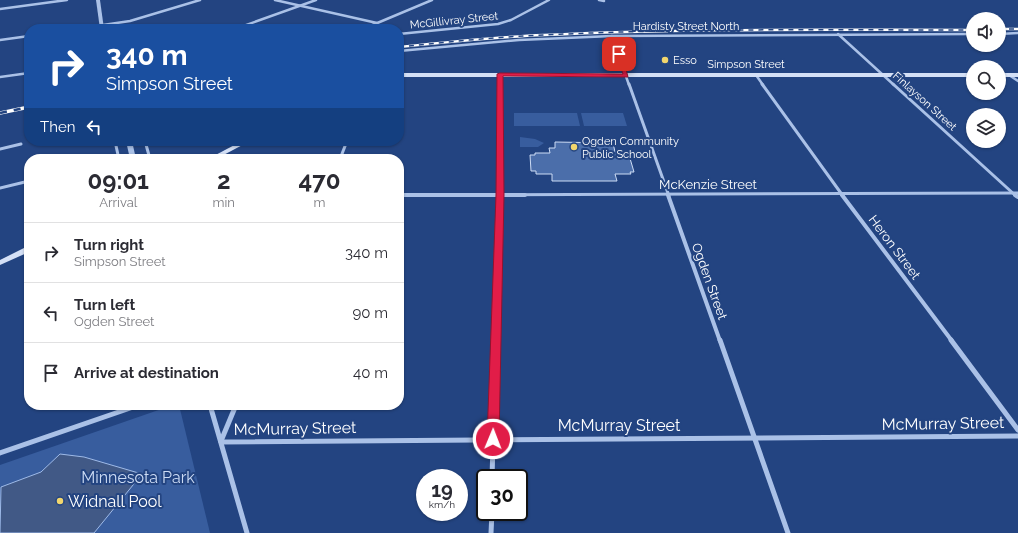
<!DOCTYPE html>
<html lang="en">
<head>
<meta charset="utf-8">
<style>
	body { margin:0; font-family:Raleway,sans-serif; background:#f2f2f3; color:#2b2b33; height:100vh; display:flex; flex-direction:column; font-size:15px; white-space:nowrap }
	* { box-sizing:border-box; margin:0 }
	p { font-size:13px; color:#7c7c81 }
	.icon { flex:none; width:22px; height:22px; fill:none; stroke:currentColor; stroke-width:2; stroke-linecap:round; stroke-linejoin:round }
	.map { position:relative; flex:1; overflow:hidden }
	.sheet { position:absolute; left:24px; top:154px; width:380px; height:256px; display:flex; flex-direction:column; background:#fff; border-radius:16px; box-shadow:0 1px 3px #0004 }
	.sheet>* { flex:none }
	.banner { position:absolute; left:24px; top:24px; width:380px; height:122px; border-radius:16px; box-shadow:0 1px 3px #0004; background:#1a4fa0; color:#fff; overflow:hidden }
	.buttons { position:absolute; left:966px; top:12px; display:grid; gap:8px }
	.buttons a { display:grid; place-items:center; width:40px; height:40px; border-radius:50%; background:#fff; box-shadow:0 1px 3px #0004; font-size:20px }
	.speed { position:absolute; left:416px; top:469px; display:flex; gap:8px; font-size:20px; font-weight:700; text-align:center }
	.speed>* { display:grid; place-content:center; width:52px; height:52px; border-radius:50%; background:#fff; box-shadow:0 1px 3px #0004; line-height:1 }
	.speed small { font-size:10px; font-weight:400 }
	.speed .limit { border:2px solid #111; border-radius:6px; background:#fff; color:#111 }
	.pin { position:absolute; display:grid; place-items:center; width:34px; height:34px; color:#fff; margin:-17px; border-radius:8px; box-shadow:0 2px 6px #0006 }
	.me { position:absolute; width:44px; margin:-22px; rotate:1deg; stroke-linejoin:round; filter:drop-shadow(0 0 3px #0008) }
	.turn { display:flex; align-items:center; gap:14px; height:84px; padding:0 16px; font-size:18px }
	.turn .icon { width:52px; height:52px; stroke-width:2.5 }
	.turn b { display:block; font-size:28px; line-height:34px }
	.then { display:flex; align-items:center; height:38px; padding:0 16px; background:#0003; gap:8px; font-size:15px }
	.eta { display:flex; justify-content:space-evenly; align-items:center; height:68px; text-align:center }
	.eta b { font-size:24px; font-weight:700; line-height:28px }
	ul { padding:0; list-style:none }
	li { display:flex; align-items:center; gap:12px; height:60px; padding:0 16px; border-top:1px solid #e1e1e2 }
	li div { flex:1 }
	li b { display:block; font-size:15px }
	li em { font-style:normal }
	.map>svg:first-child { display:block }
	.green { fill:#385d9e }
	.water { fill:#415986; stroke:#9ebae8 }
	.building { fill:#4b6eaa; stroke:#cddcf5 }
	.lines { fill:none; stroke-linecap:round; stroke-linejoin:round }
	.minor-far3 { stroke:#aac1e7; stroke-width:2.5 }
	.minor-far2 { stroke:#aac1e7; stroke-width:3 }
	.minor-far1 { stroke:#aac1e7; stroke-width:4 }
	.minor { stroke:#aac1e7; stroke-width:5 }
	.tertiary { fill:#aac1e7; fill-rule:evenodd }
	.secondary { fill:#d4e0f6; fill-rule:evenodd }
	.rail-far1-casing { stroke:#fff; stroke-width:2.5 }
	.rail-casing { stroke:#fff; stroke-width:3.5 }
	.rail-far1 { stroke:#234481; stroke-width:1.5; stroke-dasharray:5; stroke-linecap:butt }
	.rail { stroke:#234481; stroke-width:2.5; stroke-dasharray:7; stroke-linecap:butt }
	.route { fill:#e11d48; stroke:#92132f }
	.poi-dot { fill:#f2d66d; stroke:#234481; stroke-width:1.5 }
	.labels { text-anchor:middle; stroke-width:4; stroke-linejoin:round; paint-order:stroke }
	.far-street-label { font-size:11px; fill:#fff; stroke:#234481 }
	.far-poi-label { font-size:11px; fill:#fff; stroke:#234481; text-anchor:start }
	.street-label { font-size:13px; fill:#fff; stroke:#234481 }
	.near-street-label { font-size:16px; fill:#fff; stroke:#234481 }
	.near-park-label { font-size:16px; fill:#cddcf5; stroke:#234481 }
	.near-poi-label { font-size:16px; fill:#fff; stroke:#234481; text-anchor:start }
</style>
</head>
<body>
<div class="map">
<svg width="1018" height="533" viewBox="0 0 1018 533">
	<rect width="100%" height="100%" fill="#234481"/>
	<g class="green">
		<polygon points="514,113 577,113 580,126 514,126"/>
		<polygon points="581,113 623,113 627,126 584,126"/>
		<polygon points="520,137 535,139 544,143 538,147 520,147"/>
		<polygon points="173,405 179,405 210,533 0,533 0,465"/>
	</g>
	<polygon class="water" points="60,454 84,457 142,474 94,533 0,533 1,487 41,472"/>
	<polygon class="building" points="555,142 613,143 615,152 623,152 624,155 629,155 634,172 630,172 631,174 615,174 617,181 552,181 552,174 536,174 536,171 531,171 530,155 535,155 535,153 550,153 549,148 555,148"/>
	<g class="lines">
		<g class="minor-far3">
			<polyline points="275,0 377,23"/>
			<polyline points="599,0 604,1"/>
			<polyline points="0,9 67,0"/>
			<polyline points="76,29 130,21 200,0"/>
			<polyline points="235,29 316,0"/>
			<polyline points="363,29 432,0"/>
			<polyline points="399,34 498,24 511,20 549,0"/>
			<polyline points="838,34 894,85"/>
			<polyline points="999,34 1018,33"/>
			<polyline points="612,36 629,85"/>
			<polyline points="0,40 29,36"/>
			<polyline points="399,51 519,40 612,36 973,34"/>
			<polyline points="500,75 500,85"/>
			<polyline points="756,75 763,85"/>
			<polyline points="1009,75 1018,81"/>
			<polyline points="0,77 29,73"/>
		</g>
		<g class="minor-far2">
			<polyline points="629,84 669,196"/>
			<polyline points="762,84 843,196"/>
			<polyline points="893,84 1016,196"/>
			<polyline points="145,141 150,159"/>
			<polyline points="0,149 21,144"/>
			<polyline points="114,159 118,155 115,141"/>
			<polyline points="340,159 347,141"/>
			<polyline points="0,188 29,181"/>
			<polyline points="399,195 1018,193"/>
			<polyline points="500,196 500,84"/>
		</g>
		<g class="minor-far1">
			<polyline points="399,195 525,195"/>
			<polyline points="668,195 720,341"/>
			<polyline points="842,195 952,341"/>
			<polyline points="1015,195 1018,197"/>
			<polyline points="496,341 500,195"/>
		</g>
		<g class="minor">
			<polyline points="720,340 788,533"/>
			<polyline points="951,340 1018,430"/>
			<polyline points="210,405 247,533"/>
			<polyline points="221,441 236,405"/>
			<polyline points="221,442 1018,436"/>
			<polyline points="0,453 139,405"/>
			<polyline points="492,478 496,340"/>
			<polyline points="491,533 492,512"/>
		</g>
		<g class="tertiary">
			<polygon points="96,0 100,0 104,29 100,29"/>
			<polygon points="126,141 132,141 136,159 130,159"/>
		</g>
		<g class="secondary">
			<rect x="399" y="73" width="574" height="4"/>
			<rect x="999" y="73" width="19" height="4"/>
			<polygon points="242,141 250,141 216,159 208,159"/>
			<polygon points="26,247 29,247 29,252 0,265 0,260"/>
		</g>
		<g class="rail-far1-casing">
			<g id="rail-far1">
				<polyline points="999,29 1018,29"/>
				<path d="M399,47C447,42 495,37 544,35C687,28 830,30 973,30"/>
			</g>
		</g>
		<g class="rail-casing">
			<polyline id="rail" points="0,113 29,107"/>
		</g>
		<use href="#rail-far1" class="rail-far1"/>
		<use href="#rail" class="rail"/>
	</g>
	<polygon class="route" points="619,53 622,54 628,77 503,76 504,195 499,439 497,442 493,444 489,442 487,439 496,195 497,74 500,73 623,74 616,54"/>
	<g class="poi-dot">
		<circle cx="665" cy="60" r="4"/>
		<circle cx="574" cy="147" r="4"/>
		<circle cx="60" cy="501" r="4"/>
	</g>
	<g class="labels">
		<g class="far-street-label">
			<text transform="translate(454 20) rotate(-6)" y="4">McGillivray Street</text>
			<text x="686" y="30">Hardisty Street North</text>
			<text x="746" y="68">Simpson Street</text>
			<text transform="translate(925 101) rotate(42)" y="4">Finlayson Street</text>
		</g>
		<g class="far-poi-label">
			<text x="673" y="64">Esso</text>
			<text x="582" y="145">Ogden Community<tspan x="582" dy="13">Public School</tspan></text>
		</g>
		<g class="street-label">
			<text x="708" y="189">McKenzie Street</text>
			<text transform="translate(895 247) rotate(53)" y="5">Heron Street</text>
			<text transform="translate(710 281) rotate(70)" y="5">Ogden Street</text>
		</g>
		<g class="near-street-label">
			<text transform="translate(943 423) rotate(-1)" y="6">McMurray Street</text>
			<text x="619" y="431">McMurray Street</text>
			<text transform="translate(295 428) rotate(-1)" y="6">McMurray Street</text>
		</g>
		<g class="near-park-label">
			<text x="138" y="483">Minnesota Park</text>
		</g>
		<g class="near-poi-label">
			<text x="68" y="507">Widnall Pool</text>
		</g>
	</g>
</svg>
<div class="buttons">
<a><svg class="icon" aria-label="sound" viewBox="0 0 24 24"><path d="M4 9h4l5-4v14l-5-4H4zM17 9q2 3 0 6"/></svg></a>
<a><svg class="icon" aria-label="search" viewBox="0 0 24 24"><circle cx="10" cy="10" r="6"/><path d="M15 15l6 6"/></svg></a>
<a><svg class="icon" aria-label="layers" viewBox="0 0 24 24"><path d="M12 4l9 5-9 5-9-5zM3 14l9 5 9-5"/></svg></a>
</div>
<div class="speed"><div>19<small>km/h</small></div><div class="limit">30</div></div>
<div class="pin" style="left:619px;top:54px;background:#d93025"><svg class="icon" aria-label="arrive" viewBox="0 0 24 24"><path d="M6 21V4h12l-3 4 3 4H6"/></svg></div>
<svg class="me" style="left:493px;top:439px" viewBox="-20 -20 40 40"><circle r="17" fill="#e11d48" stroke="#fff" stroke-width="3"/><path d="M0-11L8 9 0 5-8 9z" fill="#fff"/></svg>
<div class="banner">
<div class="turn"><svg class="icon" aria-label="right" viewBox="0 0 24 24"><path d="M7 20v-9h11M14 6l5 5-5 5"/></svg><div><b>340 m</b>Simpson Street</div></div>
<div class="then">Then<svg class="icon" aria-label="left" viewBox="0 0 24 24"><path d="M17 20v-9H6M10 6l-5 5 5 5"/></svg></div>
</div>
<section class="sheet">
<div class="eta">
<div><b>09:01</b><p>Arrival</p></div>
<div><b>2</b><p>min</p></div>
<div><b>470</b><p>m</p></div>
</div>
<ul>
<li><svg class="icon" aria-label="right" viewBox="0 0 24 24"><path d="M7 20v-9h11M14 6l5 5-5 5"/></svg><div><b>Turn right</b><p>Simpson Street</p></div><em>340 m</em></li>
<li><svg class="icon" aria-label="left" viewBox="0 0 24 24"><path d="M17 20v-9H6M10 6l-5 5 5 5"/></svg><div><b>Turn left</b><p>Ogden Street</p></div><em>90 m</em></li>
<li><svg class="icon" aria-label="arrive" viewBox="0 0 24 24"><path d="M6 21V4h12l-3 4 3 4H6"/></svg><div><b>Arrive at destination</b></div><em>40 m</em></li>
</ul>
</section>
</div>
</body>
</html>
